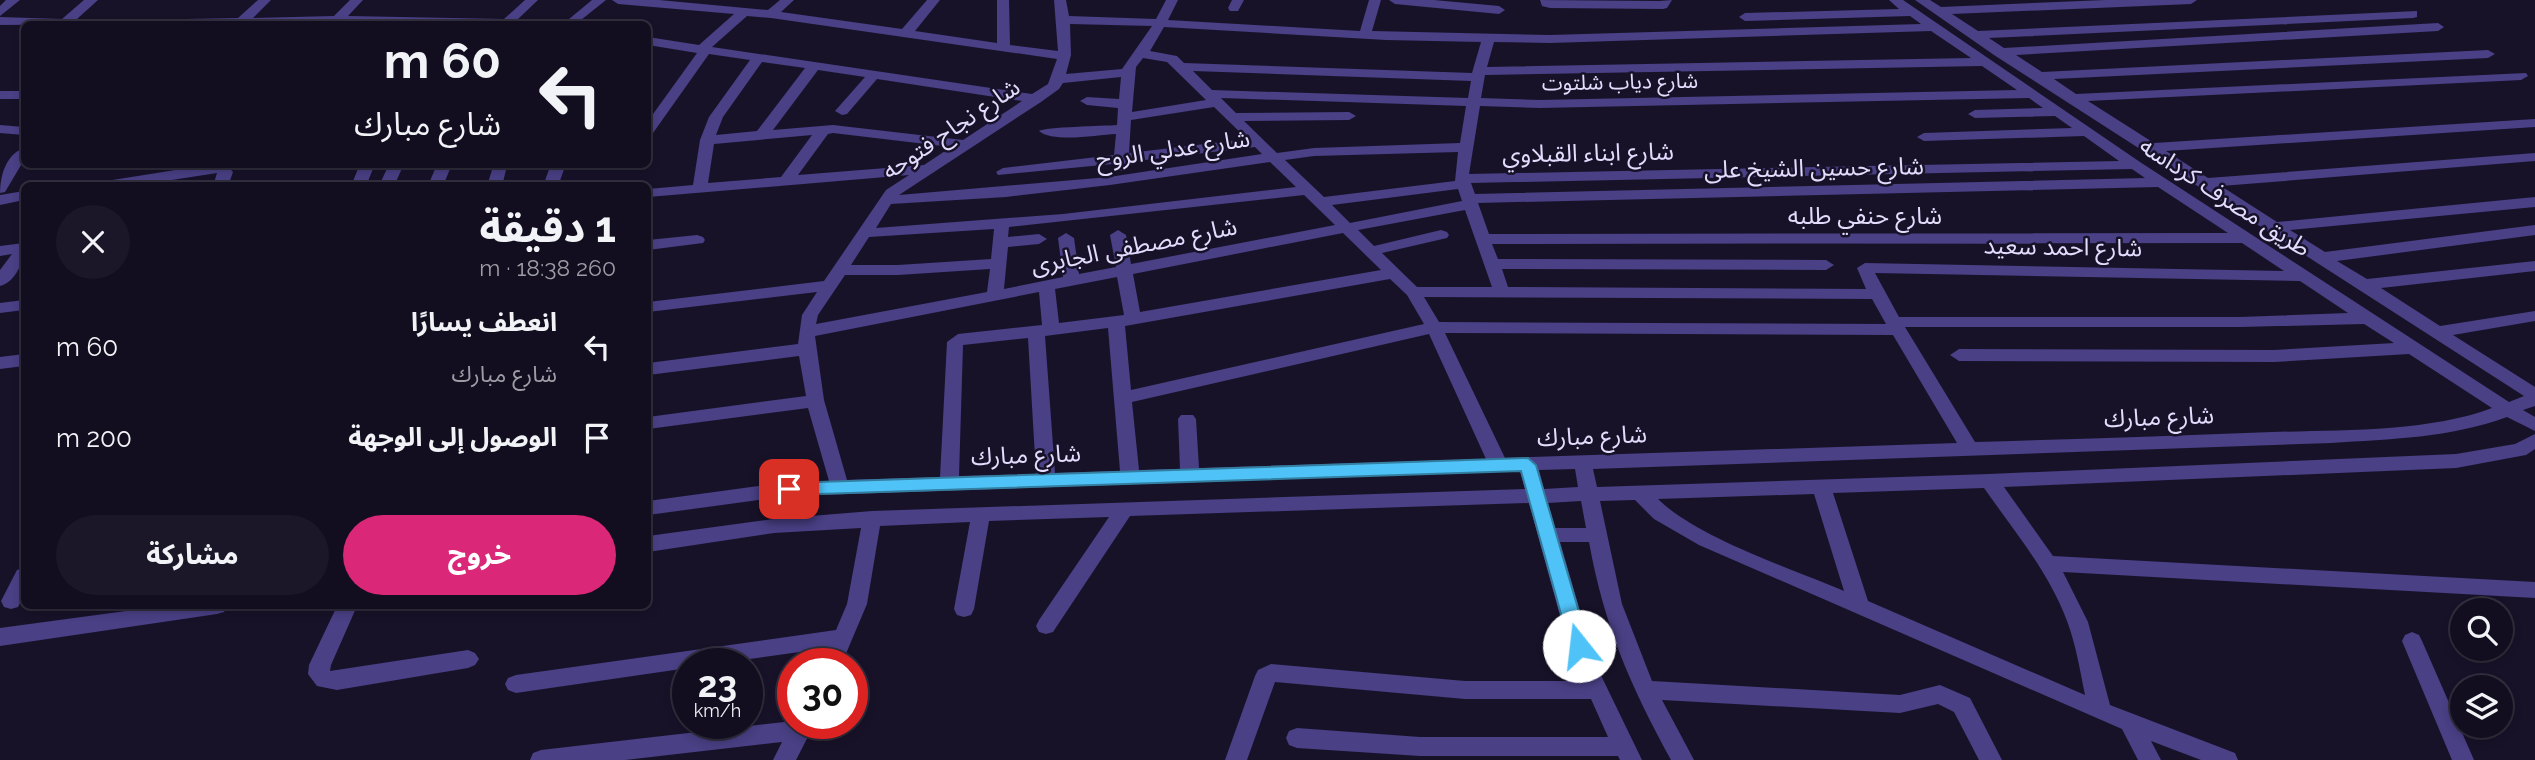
<!DOCTYPE html>
<html lang="ar">
<head>
<meta charset="utf-8">
<style>
	body { margin:0; font-family:Raleway,"Noto Sans Arabic",sans-serif; background:#1b1728; color:#f1f3f6; direction:rtl; height:100vh; display:flex; flex-direction:column; font-size:26px; white-space:nowrap }
	* { box-sizing:border-box; margin:0 }
	p { font-size:23px; color:#9c9ca4 }
	.icon { flex:none; width:38px; height:38px; fill:none; stroke:currentColor; stroke-width:2; stroke-linecap:round; stroke-linejoin:round }
	.map { position:relative; flex:1; overflow:hidden; direction:ltr }
	.side { position:absolute; left:21px; top:182px; width:630px; height:427px; display:flex; flex-direction:column; background:#120e1f; border-radius:10px; box-shadow:0 4px 10px #0003,0 0 0 2px #312e3d; direction:rtl }
	.side>* { flex:none }
	.guide { position:absolute; left:21px; top:21px; width:630px; height:147px; border-radius:10px; box-shadow:0 4px 10px #0003,0 0 0 2px #312e3d; direction:rtl; background:#120e1f; color:#f1f3f6; overflow:hidden }
	.controls { position:absolute; left:2450px; top:598px; display:grid; gap:14px }
	.controls a { display:grid; place-items:center; width:63px; height:63px; border-radius:50%; background:#120e1f; box-shadow:0 4px 10px #0003,0 0 0 2px #312e3d; font-size:35px }
	.speed { position:absolute; left:672px; top:648px; display:flex; gap:14px; font-size:35px; font-weight:700; text-align:center }
	.speed>* { display:grid; place-content:center; width:91px; height:91px; border-radius:50%; background:#120e1f; box-shadow:0 4px 10px #0003,0 0 0 2px #312e3d; line-height:1 }
	.speed small { font-size:18px; font-weight:400 }
	.speed .limit { border:10px solid #d22; background:#fff; color:#111 }
	.pin { position:absolute; display:grid; place-items:center; width:60px; height:60px; color:#fff; margin:-30px; border-radius:14px; box-shadow:0 4px 10px #0006 }
	.me { position:absolute; width:77px; margin:-38px; rotate:344deg; stroke-linejoin:round; filter:drop-shadow(0 0 5px #0008) }
	.turn { display:flex; align-items:center; gap:24px; height:147px; padding:0 35px; font-size:32px }
	.turn .icon { width:91px; height:91px; stroke-width:2.5 }
	.turn b { display:block; font-size:49px; line-height:60px }
	.round { display:grid; place-items:center; flex:none; width:74px; height:74px; border-radius:37px; background:#1b1728 }
	.head { display:flex; align-items:center; justify-content:space-between; height:119px; padding:0 35px }
	h1 { font-size:42px; font-weight:700; line-height:52px }
	.primary-button { display:flex; gap:14px; margin-top:auto; padding:14px 35px }
	.primary-button a { flex:1; height:80px; border-radius:42px; background:#db2777; color:#fff; font-size:28px; font-weight:700; line-height:80px; text-align:center }
	.primary-button a+a { background:#1b1728; color:#f1f3f6 }
	ul { padding:0; list-style:none }
	li { display:flex; align-items:center; gap:21px; height:91px; padding:0 35px }
	li div { flex:1 }
	li b { display:block; font-size:26px }
	li em { font-style:normal }
	.map>svg:first-child { display:block }
	.lines { fill:none; stroke-linecap:round; stroke-linejoin:round }
	.street { fill:#494085; fill-rule:evenodd }
	.route { fill:#4fc3f7; stroke:#337fa1; stroke-width:2 }
	.labels { text-anchor:middle; stroke-width:5; stroke-linejoin:round; paint-order:stroke }
	.far-street-label { font-size:21px; fill:#e3dcfd; stroke:#181229 }
	.street-label { font-size:24px; fill:#e3dcfd; stroke:#181229 }
</style>
</head>
<body>
<div class="map">
<svg width="2535" height="760" viewBox="0 0 2535 760">
	<rect width="100%" height="100%" fill="#181229"/>
	<g class="lines">
		<g class="street">
			<polygon points="6,0 20,0 0,16 0,6"/>
			<polygon points="84,0 98,0 77,19 119,20 125,24 0,25 0,17 62,19"/>
			<polygon points="258,0 271,0 253,18 334,16 350,0 363,0 348,16 504,19 525,0 538,0 517,20 523,24 129,24 135,20 238,18"/>
			<polygon points="592,0 606,0 576,24 563,24"/>
			<path d="M612,0H659L768,10L780,0H794L781,12L902,29L927,0H940L915,31L997,43V0H1009L1010,45L1058,51L1054,0H1066L1069,16L1156,19L1166,0H1178L1168,20L1360,31L1369,0H1381L1372,31L1550,35L1921,24L1910,16L1745,21L1739,17L1745,13L1899,9L1889,0H1903L2140,162L2509,402L2524,396L1994,55L1915,0H1930L1941,7L2105,0H2197L2191,4L1952,14L1978,31L2417,11V17L2413,18L1989,38L2004,48L2438,23L2444,27L2438,31L2016,55L2042,72L2488,50L2495,54L2488,58L2054,79L2076,94L2526,73L2528,76L2521,80L2088,101L2154,143L2535,119V127L2166,151L2208,178L2535,153V161L2221,186L2277,222L2535,197V207L2290,230L2325,252L2535,225V235L2337,261L2367,279L2535,261V271L2381,288L2440,326L2535,311V321L2453,335L2535,387V406L2523,410L2535,417V431L2507,417C2450,438 2391,439 2331,443L1593,469L1597,487L1989,474L2456,454L2515,444L2535,434V449L2526,455L2456,468L2004,487L2053,556L2535,582V598L2063,572L2088,622L2110,705L2235,753L2238,760H2201L2151,741L2161,760H2138L2122,729L1699,545L1654,519L1635,500L1600,501L1622,604L1652,681L1900,695L1940,685L1970,698L2002,760H1979L1954,712L1938,704L1900,713L1662,700L1694,760H1671C1631,687 1604,626 1589,542H1560L1595,663L1642,760H1620L1618,756H1420L1297,748L1289,745L1286,738L1289,731L1297,728L1420,737H1608L1591,699H1465L1275,682L1247,760H1225L1255,676L1258,670L1271,664L1465,681H1582L1573,663L1529,503L1130,516L1053,632L1046,634L1039,632L1036,626L1039,620L1109,517L989,521L974,609L971,615L964,617L957,615L954,609L970,522L880,526L867,604L842,663H822L828,648L722,663H688V668L516,693L508,690L505,684L508,678L516,675L836,630L847,604L861,528L774,533L648,552V536L774,519L872,511L1525,489L1520,471L789,496L648,515V501L789,482L829,481L808,408L648,429V417L806,396L799,356L648,375V363L798,344L802,315L817,292L648,312V302L824,281L886,190L909,175L648,197V189L693,185L700,140L709,117L750,60L709,54L653,133L648,134V121L697,53L648,45V37L699,45L734,14L618,4ZM747,16L771,18L1057,59L1048,84L1032,94L712,47ZM1070,24L1152,26L1122,69L1066,74L1071,55ZM1164,27L1386,40L1481,42L1472,73L1184,63L1177,56L1150,51ZM1931,31L1971,58L1487,67L1494,42L1550,43ZM1143,58L1167,62L1206,100L1132,112L1136,67ZM762,62L805,68L757,131L716,135L723,117ZM1982,66L2017,90L1539,100L1481,98L1485,75ZM818,70L865,77L835,111L842,115L847,114L877,79L1022,101L963,140L833,125L773,130ZM1193,71L1471,81L1468,98L1212,90ZM1121,77L1119,99L1087,97L1080,101L1087,105L1118,108L1117,125C1104,126 1044,127 1039,131C1053,143 1097,135 1116,134L1114,155L1003,168L996,172L998,175L1113,164L1115,171H1125L1128,162L1255,147L1262,154L1109,177L899,195L1041,102L1059,89L1063,83ZM1221,98L1466,106L1460,143L1314,148L1277,153L1244,121L1349,120L1356,116L1349,112L1236,113ZM2029,98L2043,108L1975,110L1968,114L1975,118L2055,116L2072,128L1924,133L1917,137L1924,141L2084,136L2119,161L1469,174L1480,106L1539,108ZM1214,107L1247,139L1129,153L1131,120ZM833,133L951,147L924,165L798,175L828,134ZM812,135L781,177L708,183L714,144ZM1458,152L1455,181L1324,197L1285,160L1314,156ZM1270,162L1296,187L1063,214L876,228L891,204L1006,197L1110,185ZM2132,169L2145,178L1475,194L1471,183ZM2158,187L2228,233L1489,234L1478,203ZM1458,189L1462,201L1350,223L1332,205ZM1304,195L1335,225L1131,264L1126,235L1118,230L1110,235L1116,267L1079,274L1074,238L1066,233L1058,238L1063,277L1004,289L1008,247L1039,244L1047,239L1039,234L1008,237L1009,227ZM1465,210L1492,287H1417L1382,253L1447,238L1449,235L1447,232L1441,230L1374,246L1358,230ZM994,229L991,259L898,265H851L869,237ZM1343,233L1381,270L1140,312L1133,274ZM2242,243L2284,271L1865,263L1857,268L1866,289L1508,287L1502,269L1826,270L1834,265L1826,260L1498,259L1492,244ZM990,269L987,292L816,324L818,315L845,275H898ZM1875,273L2300,281L2348,313L2241,317H1899ZM1117,277L1124,315L1059,323L1055,289ZM1390,279L1407,295L1424,324L1131,390L1125,326ZM1039,292L1042,325L958,334L947,342L940,477L847,480L824,400L815,336ZM1424,297L1872,299L1886,324L1439,322ZM2364,324L2394,343L2274,350L1959,349L1950,355L1959,361L2274,362L2409,354L2492,408C2429,432 2340,430 2272,432C2173,436 2074,439 1975,442L1905,327H2241ZM1108,328L1120,471L1055,473L1045,336ZM1445,333L1893,335L1957,443L1505,458ZM1429,334L1486,459L1199,468L1196,419L1193,415H1181L1178,419L1180,469L1139,470L1132,402ZM1028,338L1036,474L959,476L963,345ZM1575,469L1578,487L1544,489L1539,470ZM1984,488C2014,531 2049,572 2067,621C2076,645 2080,670 2085,695L1868,601L1833,493ZM1814,494L1844,591C1792,569 1696,537 1658,499ZM1581,501L1586,528H1555L1548,503Z"/>
			<polygon points="1232,0 1244,0 1238,11 1230,11 1228,8"/>
			<polygon points="1389,0 1434,0 1499,6 1505,10 1499,14 1395,4"/>
			<polygon points="1540,0 1659,1 1672,0 1667,8 1663,9 1550,8 1542,6"/>
			<rect x="0" y="91" width="24" height="8"/>
			<polygon points="0,125 24,127 24,135 0,133"/>
			<path d="M24,148V160L5,192L0,193C0,176 6,154 24,148Z"/>
			<path d="M213,164C221,164 228,165 233,172L228,186H213L217,173L133,186H93L100,182Z"/>
			<polygon points="286,164 313,164 306,168 287,169"/>
			<polygon points="360,164 375,164 366,186 351,186"/>
			<polygon points="389,164 404,164 394,186 379,186"/>
			<polygon points="437,164 452,164 443,186 428,186"/>
			<polygon points="551,164 566,164 558,186 543,186"/>
			<polygon points="499,166 506,170 502,186 487,186 492,170"/>
			<polygon points="24,191 24,200 0,205 0,195"/>
			<polygon points="697,235 703,237 705,240 703,243 648,250 648,240"/>
			<path d="M24,243C25,258 17,282 0,286V270L12,254L0,256V246Z"/>
			<polygon points="24,300 24,310 0,313 0,303"/>
			<polygon points="24,354 24,366 0,369 0,357"/>
			<polygon points="24,568 24,595 18,607 11,609 4,607 1,601 17,570"/>
			<polygon points="163,606 227,606 224,612 217,614 0,646 0,628"/>
			<polygon points="337,606 357,606 331,665 330,671 468,650 475,653 479,659 475,665 468,668 337,690 317,686 308,674 309,665"/>
			<polygon points="2412,632 2419,635 2422,641 2474,760 2452,760 2402,641 2405,635"/>
			<polygon points="793,721 815,723 796,760 773,760 782,742 625,760 530,760 533,753 541,750"/>
		</g>
	</g>
	<polygon class="route" points="1528,458 1536,465 1589,646 1586,652 1579,654 1573,652 1570,646 1521,471 789,495 783,493 781,489 783,484 789,483"/>
	<g class="labels">
		<g class="far-street-label">
			<text transform="translate(1620 82) rotate(-1)" y="7">شارع دياب شلتوت</text>
		</g>
		<g class="street-label">
			<text transform="translate(951 129) rotate(-34)" y="8">شارع نجاح فتوحه</text>
			<text transform="translate(1173 149) rotate(-8)" y="8">شارع عدلي الروح</text>
			<text transform="translate(1588 153) rotate(-1)" y="8">شارع ابناء القبلاوي</text>
			<text transform="translate(1814 168) rotate(-1)" y="8">شارع حسين الشيخ على</text>
			<text transform="translate(2225 197) rotate(33)" y="8">طريق مصرف كرداسه</text>
			<text x="1865" y="224">شارع حنفي طلبه</text>
			<text transform="translate(1134 246) rotate(-11)" y="8">شارع مصطفى الجابرى</text>
			<text transform="translate(2063 247) rotate(1)" y="8">شارع احمد سعيد</text>
			<text transform="translate(2159 417) rotate(-2)" y="8">شارع مبارك</text>
			<text transform="translate(1592 436) rotate(-2)" y="8">شارع مبارك</text>
			<text transform="translate(1026 455) rotate(-2)" y="8">شارع مبارك</text>
		</g>
	</g>
</svg>
<div class="controls">
<a><svg class="icon" aria-label="search" viewBox="0 0 24 24"><circle cx="10" cy="10" r="6"/><path d="M15 15l6 6"/></svg></a>
<a><svg class="icon" aria-label="layers" viewBox="0 0 24 24"><path d="M12 4l9 5-9 5-9-5zM3 14l9 5 9-5"/></svg></a>
</div>
<div class="speed"><div>23<small>km/h</small></div><div class="limit">30</div></div>
<div class="pin" style="left:789px;top:489px;background:#d93025"><svg class="icon" aria-label="arrive" viewBox="0 0 24 24"><path d="M6 21V4h12l-3 4 3 4H6"/></svg></div>
<svg class="me" style="left:1579px;top:646px" viewBox="-20 -20 40 40"><circle r="19" fill="#fff"/><path d="M0-13L10 11 0 6-10 11z" fill="#4fc3f7"/></svg>
<div class="guide">
<div class="turn"><svg class="icon" aria-label="left" viewBox="0 0 24 24"><path d="M17 20v-9H6M10 6l-5 5 5 5"/></svg><div><b>60 m</b>شارع مبارك</div></div>
</div>
<section class="side">
<div class="head"><div><h1>1 دقيقة</h1><p>260 m · 18:38</p></div><a class="round"><svg class="icon" aria-label="close" viewBox="0 0 24 24"><path d="M6 6l12 12M18 6L6 18"/></svg></a></div>
<ul>
<li><svg class="icon" aria-label="left" viewBox="0 0 24 24"><path d="M17 20v-9H6M10 6l-5 5 5 5"/></svg><div><b>انعطف يسارًا</b><p>شارع مبارك</p></div><em>60 m</em></li>
<li><svg class="icon" aria-label="arrive" viewBox="0 0 24 24"><path d="M6 21V4h12l-3 4 3 4H6"/></svg><div><b>الوصول إلى الوجهة</b></div><em>200 m</em></li>
</ul>
<div class="primary-button"><a>خروج</a><a>مشاركة</a></div>
</section>
</div>
</body>
</html>
